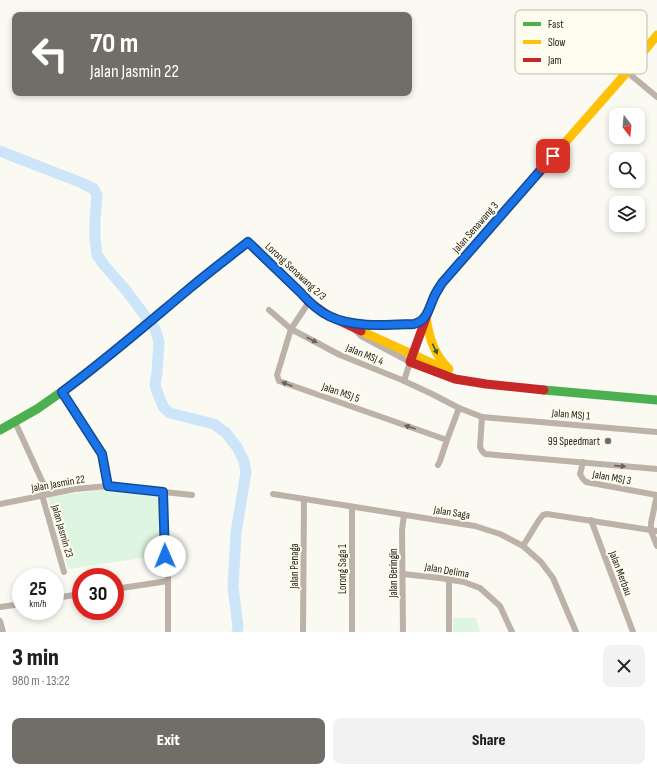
<!DOCTYPE html>
<html lang="en">
<head>
<meta charset="utf-8">
<style>
	body { margin:0; font-family:"Sofia Sans Condensed",sans-serif; background:#f2f2f2; color:#202124; height:100vh; display:flex; flex-direction:column; font-size:15px; white-space:nowrap }
	* { box-sizing:border-box; margin:0 }
	p { font-size:13px; color:#757577 }
	.icon { flex:none; width:22px; height:22px; fill:none; stroke:currentColor; stroke-width:2; stroke-linecap:round; stroke-linejoin:round }
	.map { position:relative; height:632px; overflow:hidden }
	.details { display:flex; flex-direction:column; background:#fff; flex:1 }
	.details>* { flex:none }
	.hud { position:absolute; left:12px; top:12px; width:400px; height:84px; border-radius:8px; box-shadow:0 2px 6px #0003; background:#706e66; color:#fff; overflow:hidden }
	.needle { width:26px; rotate:164deg }
	.tools { position:absolute; left:609px; top:108px; display:grid; gap:8px }
	.tools a { display:grid; place-items:center; width:36px; height:36px; border-radius:8px; background:#fff; box-shadow:0 2px 6px #0003; font-size:20px }
	.speed { position:absolute; left:12px; top:568px; display:flex; gap:8px; font-size:20px; font-weight:700; text-align:center }
	.speed>* { display:grid; place-content:center; width:52px; height:52px; border-radius:50%; background:#fff; box-shadow:0 2px 6px #0003; line-height:1 }
	.speed small { font-size:10px; font-weight:400 }
	.speed .limit { border:6px solid #d22; background:#fff; color:#111 }
	.pin { position:absolute; display:grid; place-items:center; width:34px; height:34px; color:#fff; margin:-17px; border-radius:8px; box-shadow:0 2px 6px #0006 }
	.me { position:absolute; width:44px; margin:-22px; rotate:359deg; stroke-linejoin:round; filter:drop-shadow(0 0 3px #0008) }
	.turn { display:flex; align-items:center; gap:14px; height:84px; padding:0 12px; font-size:18px }
	.turn .icon { width:52px; height:52px; stroke-width:2.5 }
	.turn b { display:block; font-size:28px; line-height:34px }
	.round { display:grid; place-items:center; flex:none; width:42px; height:42px; border-radius:8px; background:#f2f2f2 }
	.summary { display:flex; align-items:center; justify-content:space-between; height:68px; padding:0 12px }
	h1 { font-size:24px; font-weight:800; line-height:30px }
	.action { display:flex; gap:8px; margin-top:auto; padding:8px 12px }
	.action a { flex:1; height:46px; border-radius:8px; background:#706e66; color:#fff; font-size:16px; font-weight:800; line-height:46px; text-align:center }
	.action a+a { background:#f2f2f2; color:#202124 }
	.map>svg:first-child { display:block }
	.green { fill:#ddf5e1 }
	.lines { fill:none; stroke-linecap:round; stroke-linejoin:round }
	.river { stroke:#cde5f8; stroke-width:11 }
	.street { stroke:#bcb2a8; stroke-width:6 }
	.fast { stroke:#4caf50; stroke-width:9 }
	.slow { stroke:#ffc107; stroke-width:9 }
	.jam { stroke:#c62828; stroke-width:9 }
	.oneway { fill:#69635a }
	.oneway2 { fill:#355b30 }
	.route-casing { stroke:#114b97; stroke-width:10 }
	.route { stroke:#1a73e8; stroke-width:7 }
	.poi-dot { fill:#706e66; stroke:#fefcee; stroke-width:1.5 }
	.labels { text-anchor:middle; stroke-width:4; stroke-linejoin:round; paint-order:stroke }
	.street-label { font-size:11px; fill:#25231b; stroke:#fefcee }
	.poi-label { font-size:11px; fill:#25231b; stroke:#fefcee; text-anchor:end }
	.key { fill:#fefcee; stroke:#bdbbaf; stroke-width:1 }
	.key-label { font-size:11px; fill:#25231b }
</style>
</head>
<body>
<div class="map">
<svg width="657" height="632" viewBox="0 0 657 632">
	<rect width="100%" height="100%" fill="#faf9f2"/>
	<g class="green">
		<polygon points="107,489 161,494 162,555 68,569 48,497"/>
		<polygon points="453,618 476,618 480,632 453,632"/>
	</g>
	<g class="lines">
		<polyline class="river" points="0,151 82,183 94,189 97,195 95,220 95,239 97,255 104,265 125,289 155,329 159,342 157,373 155,384 157,392 164,408 170,413 214,424 226,433 237,447 244,461 246,472 236,533 233,587 238,627 237,632"/>
		<g class="street">
			<polyline points="627,72 657,97"/>
			<polyline points="309,302 291,329 277,375 279,381 447,440"/>
			<polyline points="269,310 291,329 340,355 402,380 432,394 459,408 482,417 657,432"/>
			<polyline points="357,332 361,336 410,362 404,381"/>
			<polyline points="62,391 102,454 108,486"/>
			<polyline points="482,417 480,447 482,451 485,454 657,469"/>
			<polyline points="15,422 48,494"/>
			<polyline points="583,462 580,474 583,479 586,482 657,495 651,523 651,531 657,546"/>
			<polyline points="438,465 440,461 447,440 459,408"/>
			<polyline points="163,492 165,556"/>
			<polyline points="273,494 475,526 500,534 523,546 541,562 553,578 576,632"/>
			<polyline points="42,495 64,572"/>
			<polyline points="0,504 75,489 108,486 192,495"/>
			<polyline points="352,507 352,632"/>
			<polyline points="591,520 633,632"/>
			<polyline points="523,546 539,520 543,515 547,514 657,531"/>
			<polyline points="168,563 168,632"/>
			<polyline points="403,574 440,578 464,582 480,588 500,606 512,632"/>
			<polyline points="115,589 168,581"/>
			<polyline points="55,598 81,594"/>
			<polyline points="0,607 21,604"/>
			<polyline points="0,621 3,632"/>
			<polyline points="303,632 304,499"/>
			<polyline points="403,632 402,530 404,515"/>
			<polyline points="449,632 449,580"/>
		</g>
		<g class="fast">
			<polyline points="544,390 657,400"/>
			<polyline points="0,430 37,409 80,379 126,342 191,287 248,242 256,250"/>
		</g>
		<g class="slow">
			<polyline points="439,288 442,283 627,72 657,35"/>
			<path d="M426,318C429,337 434,355 449,369"/>
			<polyline points="351,323 369,325 414,324 419,323 426,317"/>
			<polyline points="361,331 447,370"/>
		</g>
		<g class="jam">
			<polyline points="256,250 301,293 309,302 329,316 361,331"/>
			<polyline points="439,288 434,296 410,362 455,379 486,384 544,390"/>
		</g>
	</g>
	<defs><path id="oneway-solid" d="M-6-.8H1V-3.2L6.5 0L1 3.2V.8H-6Z"/></defs>
	<g class="oneway">
		<use href="#oneway-solid" transform="translate(312 340) rotate(28)"/>
		<use href="#oneway-solid" transform="translate(287 384) rotate(-159)"/>
		<use href="#oneway-solid" transform="translate(410 427) rotate(-161)"/>
		<use href="#oneway-solid" transform="translate(620 466) rotate(5)"/>
	</g>
	<use class="oneway2" href="#oneway-solid" transform="translate(435 349) rotate(64)"/>
	<g class="lines">
		<g class="route-casing">
			<path id="route" d="M165,556L163,492L108,486L102,454L62,392C107,359 148,323 190,288C209,272 229,257 248,242L301,293C309,302 318,311 329,316C353,328 388,325 414,324C427,321 429,308 434,297C436,292 439,288 442,283L553,156"/>
		</g>
		<use href="#route" class="route"/>
	</g>
	<circle class="poi-dot" cx="608" cy="441" r="4"/>
	<g class="labels">
		<g class="street-label">
			<text transform="translate(475 227) rotate(-49)" y="4">Jalan Senawang 3</text>
			<text transform="translate(296 271) rotate(43)" y="4">Lorong Senawang 2/3</text>
			<text transform="translate(365 354) rotate(22)" y="4">Jalan MSJ 4</text>
			<text transform="translate(341 392) rotate(19)" y="4">Jalan MSJ 5</text>
			<text transform="translate(571 414) rotate(5)" y="4">Jalan MSJ 1</text>
			<text transform="translate(612 477) rotate(10)" y="4">Jalan MSJ 3</text>
			<text transform="translate(58 483) rotate(-10)" y="4">Jalan Jasmin 22</text>
			<text transform="translate(452 512) rotate(9)" y="4">Jalan Saga</text>
			<text transform="translate(63 531) rotate(74)" y="4">Jalan Jasmin 23</text>
			<text transform="translate(294 566) rotate(-90)" y="4">Jalan Penaga</text>
			<text transform="translate(342 569) rotate(-90)" y="4">Lorong Saga 1</text>
			<text transform="translate(447 570) rotate(10)" y="4">Jalan Delima</text>
			<text transform="translate(393 573) rotate(-90)" y="4">Jalan Beringin</text>
			<text transform="translate(621 573) rotate(69)" y="4">Jalan Merbau</text>
		</g>
		<g class="poi-label">
			<text x="600" y="445">99 Speedmart</text>
		</g>
	</g>
	<rect x="515" y="10" width="132" height="64" rx="6" class="key"/>
	<rect x="523" y="22" width="18" height="4" fill="#4caf50"/>
	<rect x="523" y="40" width="18" height="4" fill="#ffc107"/>
	<rect x="523" y="58" width="18" height="4" fill="#c62828"/>
	<g class="key-label">
		<text x="548" y="28">Fast</text>
		<text x="548" y="46">Slow</text>
		<text x="548" y="64">Jam</text>
	</g>
</svg>
<div class="tools">
<a><svg class="needle" viewBox="-14 -14 28 28"><path d="M0-13l5 13h-10z" fill="#e53935"/><path d="M0 13l5-13h-10z" fill="#757577"/></svg></a>
<a><svg class="icon" aria-label="search" viewBox="0 0 24 24"><circle cx="10" cy="10" r="6"/><path d="M15 15l6 6"/></svg></a>
<a><svg class="icon" aria-label="layers" viewBox="0 0 24 24"><path d="M12 4l9 5-9 5-9-5zM3 14l9 5 9-5"/></svg></a>
</div>
<div class="speed"><div>25<small>km/h</small></div><div class="limit">30</div></div>
<div class="pin" style="left:553px;top:156px;background:#d93025"><svg class="icon" aria-label="arrive" viewBox="0 0 24 24"><path d="M6 21V4h12l-3 4 3 4H6"/></svg></div>
<svg class="me" style="left:165px;top:556px" viewBox="-20 -20 40 40"><circle r="19" fill="#fff"/><path d="M0-13L10 11 0 6-10 11z" fill="#1a73e8"/></svg>
<div class="hud">
<div class="turn"><svg class="icon" aria-label="left" viewBox="0 0 24 24"><path d="M17 20v-9H6M10 6l-5 5 5 5"/></svg><div><b>70 m</b>Jalan Jasmin 22</div></div>
</div>
</div>
<section class="details">
<div class="summary"><div><h1>3 min</h1><p>980 m · 13:22</p></div><a class="round"><svg class="icon" aria-label="close" viewBox="0 0 24 24"><path d="M6 6l12 12M18 6L6 18"/></svg></a></div>
<div class="action"><a>Exit</a><a>Share</a></div>
</section>
</body>
</html>
